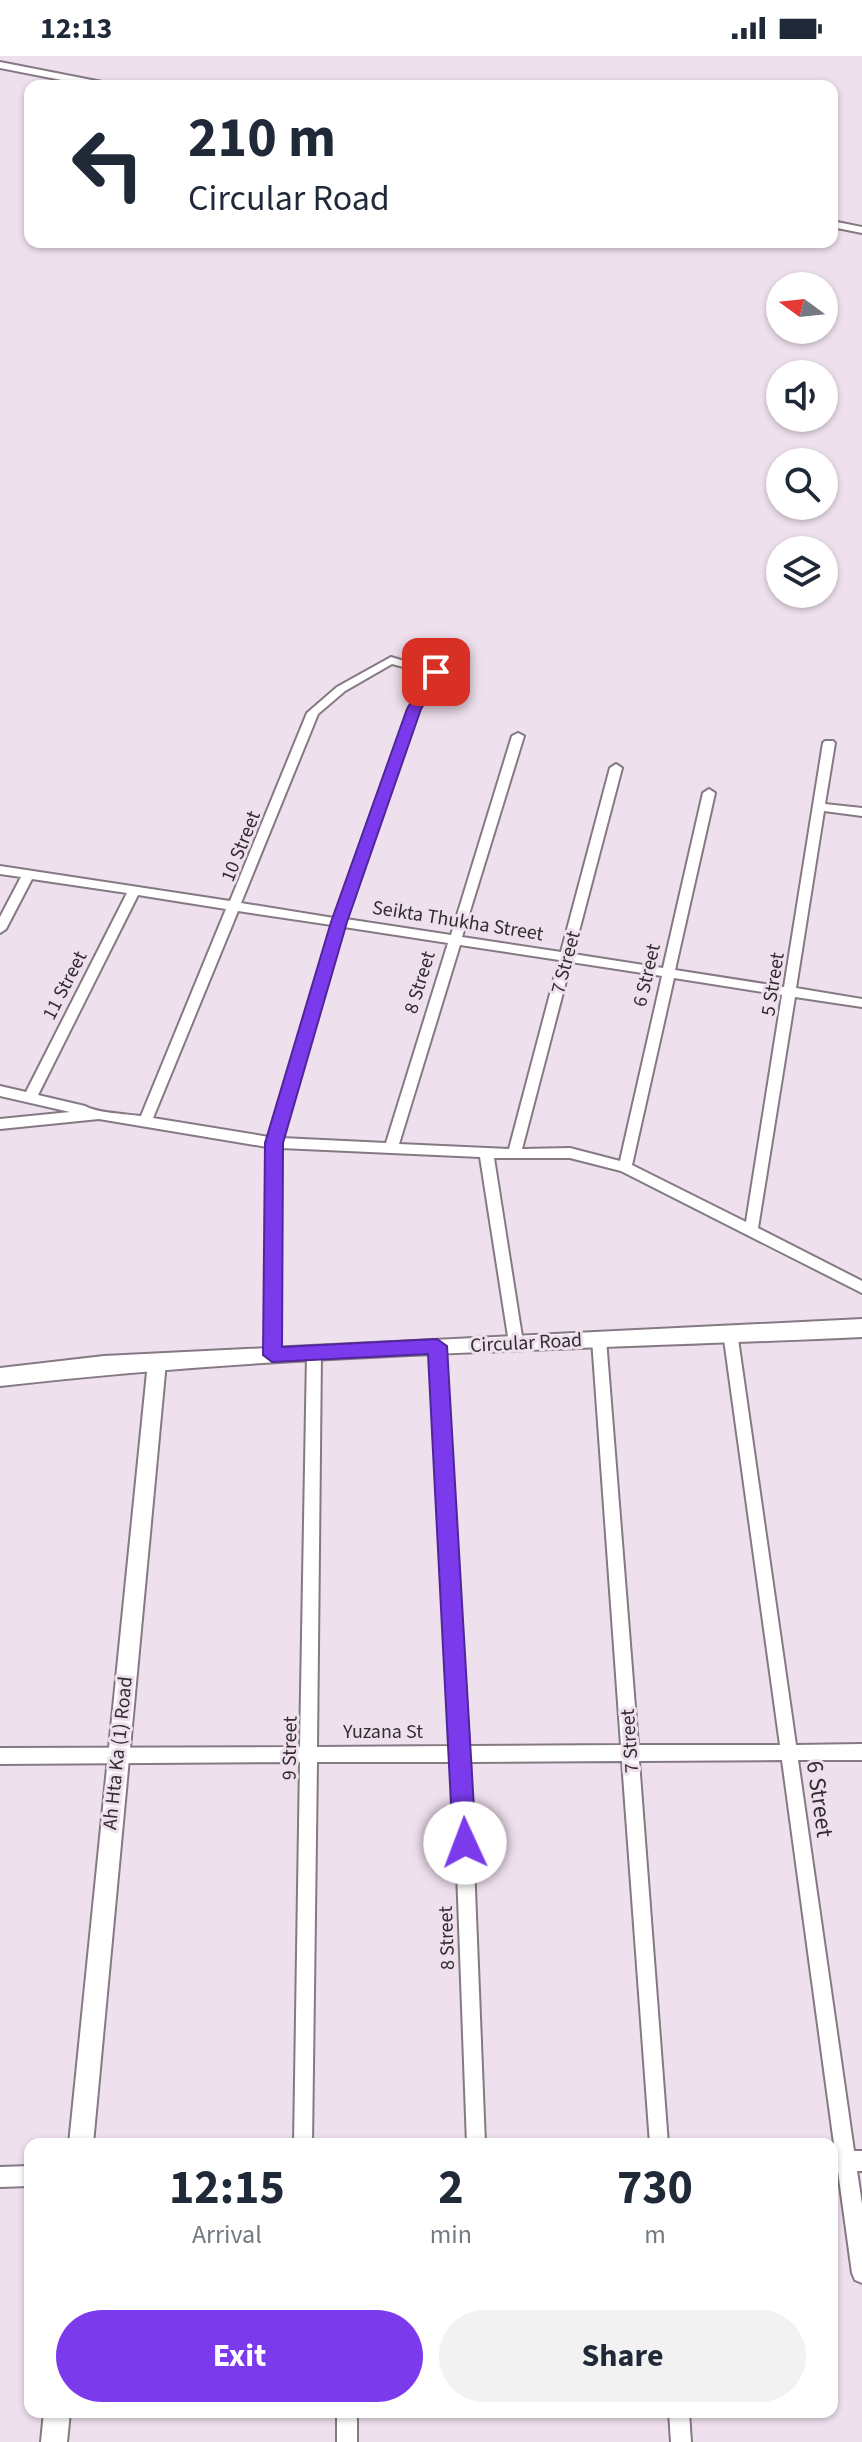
<!DOCTYPE html>
<html lang="en">
<head>
<meta charset="utf-8">
<style>
	body { margin:0; font-family:"Source Sans 3",sans-serif; background:#f2f2f3; color:#1f2937; height:100vh; display:flex; flex-direction:column; font-size:30px; white-space:nowrap }
	* { box-sizing:border-box; margin:0 }
	p { font-size:26px; color:#747a83 }
	.icon { flex:none; width:44px; height:44px; fill:none; stroke:currentColor; stroke-width:2; stroke-linecap:round; stroke-linejoin:round }
	.map { position:relative; flex:1; overflow:hidden }
	.side { position:absolute; left:24px; top:2082px; width:814px; height:280px; display:flex; flex-direction:column; background:#fff; border-radius:16px; box-shadow:0 2px 6px #0004 }
	.side>* { flex:none }
	.banner { position:absolute; left:24px; top:24px; width:814px; height:168px; border-radius:16px; box-shadow:0 2px 6px #0004; background:#fff; color:#1f2937; overflow:hidden }
	.needle { width:52px; rotate:285deg }
	.fabs { position:absolute; left:766px; top:216px; display:grid; gap:16px }
	.fabs a { display:grid; place-items:center; width:72px; height:72px; border-radius:50%; background:#fff; box-shadow:0 2px 6px #0004; font-size:40px }
	.pin { position:absolute; display:grid; place-items:center; width:68px; height:68px; color:#fff; margin:-34px; border-radius:16px; box-shadow:0 4px 12px #0006 }
	.me { position:absolute; width:88px; margin:-44px; rotate:358deg; stroke-linejoin:round; filter:drop-shadow(0 0 6px #0008) }
	.turn { display:flex; align-items:center; gap:28px; height:168px; padding:0 32px; font-size:36px }
	.turn .icon { width:104px; height:104px; stroke-width:2.5 }
	.turn b { display:block; font-size:56px; line-height:68px }
	.eta { display:flex; justify-content:space-evenly; align-items:center; height:136px; text-align:center }
	.eta b { font-size:48px; font-weight:700; line-height:56px }
	.button { display:flex; gap:16px; margin-top:auto; padding:16px 32px }
	.button a { flex:1; height:92px; border-radius:48px; background:#7c3aed; color:#fff; font-size:32px; font-weight:700; line-height:92px; text-align:center }
	.button a+a { background:#f2f2f3; color:#1f2937 }
	.status { display:flex; justify-content:space-between; align-items:center; height:56px; padding:0 40px; background:#fff; direction:ltr }
	.status svg { height:22px; fill:currentColor }
	.map>svg:first-child { display:block }
	.lines { fill:none; stroke-linecap:round; stroke-linejoin:round }
	.minor-casing { stroke:#857984; stroke-width:4 }
	.tertiary-casing { stroke:#857984; stroke-width:4 }
	.primary-casing { stroke:#857984; stroke-width:4 }
	.minor { fill:#fff; fill-rule:evenodd }
	.tertiary { fill:#fff; fill-rule:evenodd }
	.primary { fill:#fff; fill-rule:evenodd }
	.route { fill:#7c3aed; stroke:#51269a; stroke-width:2 }
	.labels { text-anchor:middle; stroke-width:6; stroke-linejoin:round; paint-order:stroke }
	.street-label { font-size:20px; fill:#322d31; stroke:#efe0ed }
	.near-street-label { font-size:24px; fill:#322d31; stroke:#efe0ed }
</style>
</head>
<body>
<div class="status"><b>12:13</b><svg viewBox="0 0 49 12"><path d="M0 12V9h3v3zM5 12V6h3v6zM10 12V3h3v9zM15 12V0h3v12zM26 1h20v11H26zM47 4h2v5h-2z"/></svg></div>
<div class="map">
<svg width="862" height="2386" viewBox="0 0 862 2386">
	<rect width="100%" height="100%" fill="#efe0ed"/>
	<g class="lines">
		<g class="minor-casing">
			<g id="minor">
				<path d="M391,601L441,616L419,653L346,863L451,879L512,680L518,677L524,680L462,881L561,896L610,712L616,708L622,712L573,898L663,912L703,737L709,733L715,737L675,914L784,931L823,687L825,685H833L835,687L825,748L862,752V760L824,755L796,932L862,943V951L795,941L758,1172L862,1225V1237L621,1115L570,1102H494L523,1287L521,1291H511L509,1287L480,1101L281,1092L279,1299L277,1303H267L265,1299L267,1091L99,1063L0,1073V1063L70,1056L0,1040V1030L26,1036L127,837L32,823L6,873L0,877V861L21,821L0,818V810L230,845L307,657L337,631ZM392,608L430,618L409,653L334,862L241,847L318,658L345,635ZM138,839L226,853L141,1060C126,1058 96,1057 85,1050L38,1039ZM238,855L332,869L269,1081L153,1062ZM344,871L448,887L386,1087L282,1082ZM460,889L559,904L509,1093L399,1088ZM571,906L662,920L620,1105L570,1092L522,1093ZM674,922L782,939L746,1166L632,1109Z"/>
				<polygon points="730,1270 735,1272 737,1276 796,1689 862,1688 862,1704 798,1704 854,2095 862,2095 862,2115 857,2115 862,2148 862,2227 855,2224 852,2217 838,2115 832,2115 832,2095 835,2095 782,1704 639,1705 668,2088 650,2088 622,1705 470,1706 485,2088 467,2088 453,1706 317,1706 312,2088 294,2088 300,1706 0,1708 0,1692 300,1691 307,1297 309,1293 319,1293 321,1297 317,1691 452,1690 430,1290 432,1286 442,1286 444,1290 469,1690 621,1689 592,1283 594,1279 604,1279 606,1283 638,1689 780,1689 723,1276 725,1272"/>
				<polygon points="30,2110 30,2130 0,2131 0,2111"/>
				<rect x="337" y="2356" width="20" height="30"/>
				<polygon points="669,2356 689,2356 691,2386 671,2386"/>
			</g>
		</g>
		<g class="tertiary-casing">
			<g id="tertiary">
				<polygon points="0,6 107,27 112,30 92,30 0,12"/>
				<polygon points="832,165 862,171 862,177 832,171"/>
				<polygon points="157,1298 164,1301 166,1306 93,2088 69,2088 148,1306 150,1301"/>
				<polygon points="44,2356 70,2356 67,2386 41,2386"/>
			</g>
		</g>
		<g class="primary-casing">
			<path id="primary" d="M862,1263V1281C575,1294 285,1297 0,1330V1312L104,1300Z"/>
		</g>
		<use href="#minor" class="minor"/>
		<use href="#tertiary" class="tertiary"/>
		<use href="#primary" class="primary"/>
	</g>
	<polygon class="route" points="436,612 443,616 421,653 347,866 283,1087 282,1291 437,1283 447,1290 476,1787 473,1794 465,1797 457,1794 453,1787 428,1298 272,1306 263,1299 265,1087 331,866 407,653 431,613"/>
	<g class="labels">
		<g class="street-label">
			<text transform="translate(240 790) rotate(-68)" y="7">10 Street</text>
			<text transform="translate(458 864) rotate(9)" y="7">Seikta Thukha Street</text>
			<text transform="translate(565 906) rotate(-75)" y="7">7 Street</text>
			<text transform="translate(646 919) rotate(-77)" y="7">6 Street</text>
			<text transform="translate(419 926) rotate(-73)" y="7">8 Street</text>
			<text transform="translate(772 928) rotate(-81)" y="7">5 Street</text>
			<text transform="translate(64 929) rotate(-63)" y="7">11 Street</text>
			<text transform="translate(526 1286) rotate(-3)" y="7">Circular Road</text>
			<text x="383" y="1682">Yuzana St</text>
			<text transform="translate(629 1685) rotate(-94)" y="7">7 Street</text>
			<text transform="translate(289 1692) rotate(-89)" y="7">9 Street</text>
			<text transform="translate(117 1697) rotate(-84)" y="7">Ah Hta Ka (1) Road</text>
			<text transform="translate(446 1882) rotate(-92)" y="7">8 Street</text>
		</g>
		<g class="near-street-label">
			<text transform="translate(820 1743) rotate(82)" y="8">6 Street</text>
		</g>
	</g>
</svg>
<div class="fabs">
<a><svg class="needle" viewBox="-14 -14 28 28"><path d="M0-13l5 13h-10z" fill="#e53935"/><path d="M0 13l5-13h-10z" fill="#747a83"/></svg></a>
<a><svg class="icon" aria-label="sound" viewBox="0 0 24 24"><path d="M4 9h4l5-4v14l-5-4H4zM17 9q2 3 0 6"/></svg></a>
<a><svg class="icon" aria-label="search" viewBox="0 0 24 24"><circle cx="10" cy="10" r="6"/><path d="M15 15l6 6"/></svg></a>
<a><svg class="icon" aria-label="layers" viewBox="0 0 24 24"><path d="M12 4l9 5-9 5-9-5zM3 14l9 5 9-5"/></svg></a>
</div>
<div class="pin" style="left:436px;top:616px;background:#d93025"><svg class="icon" aria-label="arrive" viewBox="0 0 24 24"><path d="M6 21V4h12l-3 4 3 4H6"/></svg></div>
<svg class="me" style="left:465px;top:1787px" viewBox="-20 -20 40 40"><circle r="19" fill="#fff"/><path d="M0-13L10 11 0 6-10 11z" fill="#7c3aed"/></svg>
<div class="banner">
<div class="turn"><svg class="icon" aria-label="left" viewBox="0 0 24 24"><path d="M17 20v-9H6M10 6l-5 5 5 5"/></svg><div><b>210 m</b>Circular Road</div></div>
</div>
<section class="side">
<div class="eta">
<div><b>12:15</b><p>Arrival</p></div>
<div><b>2</b><p>min</p></div>
<div><b>730</b><p>m</p></div>
</div>
<div class="button"><a>Exit</a><a>Share</a></div>
</section>
</div>
</body>
</html>
